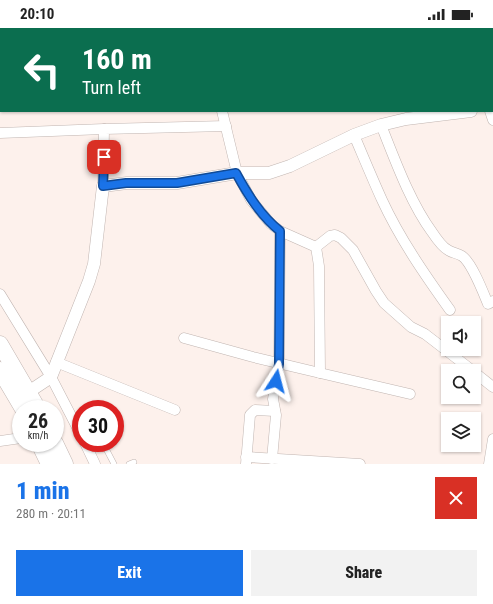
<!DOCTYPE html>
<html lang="en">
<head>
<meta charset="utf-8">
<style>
	body { margin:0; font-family:"Roboto Condensed",sans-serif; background:#f2f2f2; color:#222; height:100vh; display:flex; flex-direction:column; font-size:15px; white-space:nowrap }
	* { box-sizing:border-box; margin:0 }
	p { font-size:13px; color:#767676 }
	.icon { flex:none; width:22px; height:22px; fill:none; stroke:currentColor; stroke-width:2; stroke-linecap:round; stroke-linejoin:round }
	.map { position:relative; height:436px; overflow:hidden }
	.sheet { display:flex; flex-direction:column; background:#fff; flex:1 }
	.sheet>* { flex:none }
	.banner { position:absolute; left:0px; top:0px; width:493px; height:84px; box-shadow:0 1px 3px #0004; background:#0b6e4f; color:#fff; overflow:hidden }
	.controls { position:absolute; left:441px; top:288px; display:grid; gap:8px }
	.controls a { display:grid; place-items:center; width:40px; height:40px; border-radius:0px; background:#fff; box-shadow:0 1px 3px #0004; font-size:20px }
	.speed { position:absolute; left:12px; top:372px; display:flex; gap:8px; font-size:20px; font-weight:700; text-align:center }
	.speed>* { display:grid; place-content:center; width:52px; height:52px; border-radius:50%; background:#fff; box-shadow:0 1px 3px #0004; line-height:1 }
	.speed small { font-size:10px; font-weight:400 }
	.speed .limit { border:6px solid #d22; background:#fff; color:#111 }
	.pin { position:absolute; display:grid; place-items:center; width:34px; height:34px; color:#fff; margin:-17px; border-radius:8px; box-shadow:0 2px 6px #0006 }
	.me { position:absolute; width:44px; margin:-22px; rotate:9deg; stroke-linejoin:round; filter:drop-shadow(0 0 3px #0008) }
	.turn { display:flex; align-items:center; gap:14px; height:84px; padding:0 16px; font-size:18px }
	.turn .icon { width:52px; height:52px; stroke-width:2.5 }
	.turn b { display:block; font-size:28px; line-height:34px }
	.round { display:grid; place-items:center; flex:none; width:42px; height:42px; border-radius:0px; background:#f2f2f2 }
	.head { display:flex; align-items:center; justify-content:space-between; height:68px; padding:0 16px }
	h1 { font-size:24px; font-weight:800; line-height:30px; color:#1a73e8 }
	.button { display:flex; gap:8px; margin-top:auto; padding:8px 16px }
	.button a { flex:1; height:46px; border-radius:0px; background:#1a73e8; color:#fff; font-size:16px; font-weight:800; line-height:46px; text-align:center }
	.button a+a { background:#f2f2f2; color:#222 }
	.status { display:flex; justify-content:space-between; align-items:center; height:28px; padding:0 20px; background:#fff; direction:ltr }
	.status svg { height:11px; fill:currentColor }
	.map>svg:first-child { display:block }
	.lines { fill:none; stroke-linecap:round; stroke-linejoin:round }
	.service-casing { stroke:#c1b5b1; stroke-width:6 }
	.minor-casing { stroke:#c1b5b1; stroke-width:11 }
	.tertiary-casing { stroke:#c1b5b1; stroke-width:13 }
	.trunk-casing { stroke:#c1b5b1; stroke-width:17 }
	.service { stroke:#fff; stroke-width:5 }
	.minor { stroke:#fff; stroke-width:10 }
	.tertiary { stroke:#fff; stroke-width:12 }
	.trunk { stroke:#fff; stroke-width:16 }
	.route-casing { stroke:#114b97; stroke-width:10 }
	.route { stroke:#1a73e8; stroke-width:7 }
</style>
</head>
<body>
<div class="status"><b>20:10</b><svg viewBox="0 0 49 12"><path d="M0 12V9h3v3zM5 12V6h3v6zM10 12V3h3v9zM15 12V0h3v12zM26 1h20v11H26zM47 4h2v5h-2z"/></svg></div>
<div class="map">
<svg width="493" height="436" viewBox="0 0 493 436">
	<rect width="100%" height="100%" fill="#fdf1ec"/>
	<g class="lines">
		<g class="service-casing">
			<g id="service">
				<polyline points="103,415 114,436"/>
				<polyline points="129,436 134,434"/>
			</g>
		</g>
		<g class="minor-casing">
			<g id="minor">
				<polyline points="195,0 195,1"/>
				<polyline points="267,0 268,1"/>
				<polyline points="449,0 449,1"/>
				<polyline points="3,1 3,0"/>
				<polyline points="492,3 493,3"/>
				<polyline points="490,83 493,92"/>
				<path d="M381,97C395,132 410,174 432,204C436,210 442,219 448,222C452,225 457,225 462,228C472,235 483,264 488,276L493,273"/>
				<polyline points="0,105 104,101"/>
				<path d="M354,107C363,128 372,150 382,172C400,211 425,247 450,282"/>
				<polyline points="103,158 104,101 226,98"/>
				<polyline points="316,219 330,208 335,207 341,210 353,222 376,263 384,275 411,299 425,306 473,343"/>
				<polyline points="0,266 51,349 81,407"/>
				<polyline points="184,310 253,329 320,345 319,238 316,219 280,203 271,196 251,172 237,145 222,83"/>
				<polyline points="56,334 175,382"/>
				<polyline points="474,344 493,359"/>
				<polyline points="320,345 410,366"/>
				<polyline points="0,413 21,410"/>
				<polyline points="85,415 95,436"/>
				<polyline points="246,429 360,436"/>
				<polyline points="272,431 276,387 273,371 279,336 280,203"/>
				<polyline points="246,436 250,387 255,382 275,383"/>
				<polyline points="489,436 493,411"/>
			</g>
		</g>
		<g class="tertiary-casing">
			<g id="tertiary">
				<polyline points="492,79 493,79"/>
				<polyline points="21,369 51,349 89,253 94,236 103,158 127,155 177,155 237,145 269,145 290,138 354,107 381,97 406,91 471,83"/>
			</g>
		</g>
		<g class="trunk-casing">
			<g id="trunk">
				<polyline points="0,316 38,381"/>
				<polyline points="0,342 23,381"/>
				<polyline points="39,415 49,436"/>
				<polyline points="55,415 65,436"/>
			</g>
		</g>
		<use href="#service" class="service"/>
		<use href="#minor" class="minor"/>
		<use href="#tertiary" class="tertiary"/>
		<use href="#trunk" class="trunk"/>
	</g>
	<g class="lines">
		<g class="route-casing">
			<path id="route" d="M104,129L103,158L126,155H177L236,145C248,167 261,188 280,203L279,336L276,353"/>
		</g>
		<use href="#route" class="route"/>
	</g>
</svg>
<div class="controls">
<a><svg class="icon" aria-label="sound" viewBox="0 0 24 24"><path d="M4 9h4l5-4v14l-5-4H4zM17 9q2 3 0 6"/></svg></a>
<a><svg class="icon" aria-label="search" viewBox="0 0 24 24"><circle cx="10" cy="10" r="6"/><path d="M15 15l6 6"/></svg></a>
<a><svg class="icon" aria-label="layers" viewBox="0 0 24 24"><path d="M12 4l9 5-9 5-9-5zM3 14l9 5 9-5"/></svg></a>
</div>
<div class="speed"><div>26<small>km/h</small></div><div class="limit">30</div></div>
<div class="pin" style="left:104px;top:129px;background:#d93025"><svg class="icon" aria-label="arrive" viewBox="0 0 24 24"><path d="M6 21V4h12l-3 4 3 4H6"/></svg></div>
<svg class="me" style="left:276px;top:353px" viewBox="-20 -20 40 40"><path d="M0-17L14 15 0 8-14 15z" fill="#1a73e8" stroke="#fff" stroke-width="4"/></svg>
<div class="banner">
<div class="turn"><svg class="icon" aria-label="left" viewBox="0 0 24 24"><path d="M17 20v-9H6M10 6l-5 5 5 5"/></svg><div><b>160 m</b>Turn left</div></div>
</div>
</div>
<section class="sheet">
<div class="head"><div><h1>1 min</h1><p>280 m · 20:11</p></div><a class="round" style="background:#d93025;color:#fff"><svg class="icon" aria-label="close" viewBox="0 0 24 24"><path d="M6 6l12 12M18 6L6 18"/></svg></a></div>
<div class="button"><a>Exit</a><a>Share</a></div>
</section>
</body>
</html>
